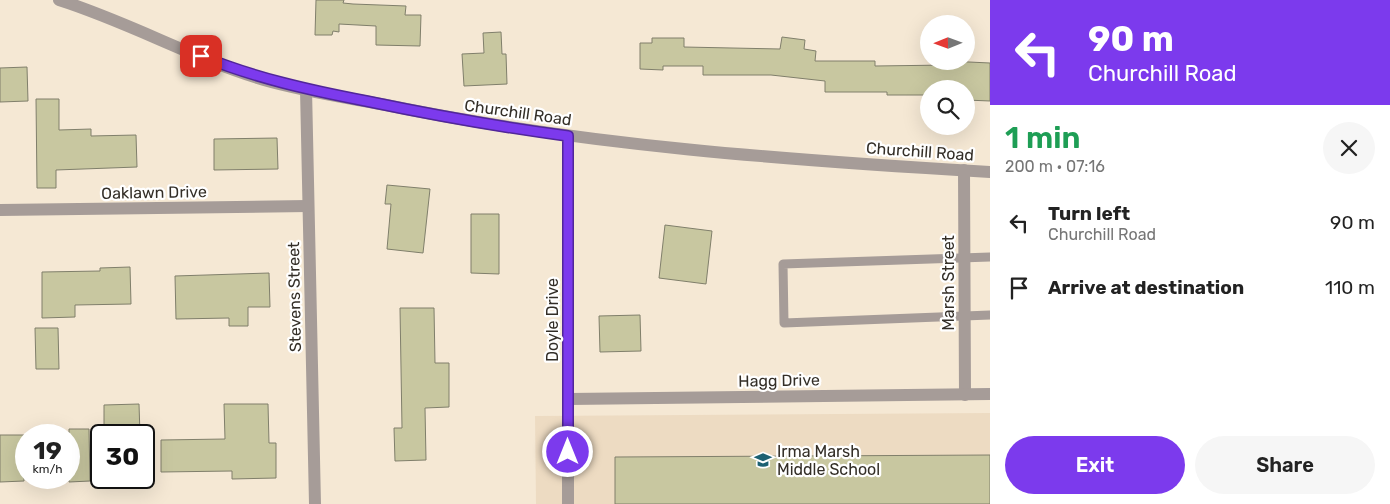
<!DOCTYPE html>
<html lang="en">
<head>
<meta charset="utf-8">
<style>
	body { margin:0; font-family:Rubik,sans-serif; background:#f6f6f6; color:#222; height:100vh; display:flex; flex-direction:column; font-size:19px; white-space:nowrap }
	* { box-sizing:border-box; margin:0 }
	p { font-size:16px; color:#767676 }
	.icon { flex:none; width:28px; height:28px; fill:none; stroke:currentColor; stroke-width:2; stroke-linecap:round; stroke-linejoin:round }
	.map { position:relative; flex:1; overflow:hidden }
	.side { display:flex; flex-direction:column; background:#fff; width:400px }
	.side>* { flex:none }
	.top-card { background:#7c3aed; color:#fff; overflow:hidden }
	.needle { width:32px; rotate:269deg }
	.buttons { position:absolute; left:920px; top:15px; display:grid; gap:10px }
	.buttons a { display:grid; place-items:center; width:55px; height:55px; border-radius:50%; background:#fff; box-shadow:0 5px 20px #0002; font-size:25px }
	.speed { position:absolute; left:15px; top:424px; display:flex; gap:10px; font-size:25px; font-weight:700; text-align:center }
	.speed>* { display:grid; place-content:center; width:65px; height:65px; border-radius:50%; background:#fff; box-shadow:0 5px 20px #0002; line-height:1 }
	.speed small { font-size:12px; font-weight:400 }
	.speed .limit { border:2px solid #111; border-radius:8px; background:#fff; color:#111 }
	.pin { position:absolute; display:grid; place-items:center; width:42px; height:42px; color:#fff; margin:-21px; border-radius:10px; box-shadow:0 2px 8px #0006 }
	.me { position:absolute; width:55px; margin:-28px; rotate:0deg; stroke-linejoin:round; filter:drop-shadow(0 0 4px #0008) }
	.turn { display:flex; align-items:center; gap:18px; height:105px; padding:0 15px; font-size:22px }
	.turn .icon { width:65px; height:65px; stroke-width:2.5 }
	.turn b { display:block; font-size:35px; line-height:42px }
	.round { display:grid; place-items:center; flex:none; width:52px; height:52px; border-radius:26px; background:#f6f6f6 }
	.summary { display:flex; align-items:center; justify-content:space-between; height:85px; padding:0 15px }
	h1 { font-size:30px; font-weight:600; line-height:38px; color:#1e9e55 }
	.primary-button { display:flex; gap:10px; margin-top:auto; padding:10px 15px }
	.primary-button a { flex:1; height:58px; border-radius:30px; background:#7c3aed; color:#fff; font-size:20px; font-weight:600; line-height:58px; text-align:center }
	.primary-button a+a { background:#f6f6f6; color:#222 }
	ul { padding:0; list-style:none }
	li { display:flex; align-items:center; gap:15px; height:65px; padding:0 15px }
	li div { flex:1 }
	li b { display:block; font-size:19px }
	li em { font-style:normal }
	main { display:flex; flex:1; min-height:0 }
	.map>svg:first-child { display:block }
	.built { fill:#eddbc2 }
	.building { fill:#c8c7a0; stroke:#807f6b }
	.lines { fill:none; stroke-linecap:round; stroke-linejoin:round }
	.service { stroke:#a69c98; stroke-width:9 }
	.minor { stroke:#a69c98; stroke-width:12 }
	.route-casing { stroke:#51269a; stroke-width:12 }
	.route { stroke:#7c3aed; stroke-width:9 }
	.labels { text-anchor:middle; stroke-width:4.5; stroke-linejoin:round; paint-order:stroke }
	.street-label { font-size:16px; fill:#332e27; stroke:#fff }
	.poi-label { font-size:16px; fill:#332e27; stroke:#fff; text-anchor:start }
</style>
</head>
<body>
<main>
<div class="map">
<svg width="990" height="504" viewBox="0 0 990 504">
	<rect width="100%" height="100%" fill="#f5e8d4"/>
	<polygon class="built" points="990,413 990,504 536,504 535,416"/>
	<g class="building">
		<polygon points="316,0 344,0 343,3 353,4 406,6 405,15 421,15 420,46 376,45 376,26 339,24 339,32 333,31 332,35 315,35"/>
		<polygon points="501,32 502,54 506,54 507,84 464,86 462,54 484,53 483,33"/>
		<polygon points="782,37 805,40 804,49 816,51 815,61 875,61 875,66 948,65 948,61 990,63 990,101 966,100 966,89 929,89 929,95 887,95 887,92 825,92 825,81 771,75 703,75 703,66 663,66 663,70 640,69 640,43 652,43 652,38 684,38 684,47 780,49"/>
		<polygon points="27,67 28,101 0,102 0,68"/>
		<polygon points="36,99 59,99 59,130 91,129 91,136 136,135 137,167 56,170 56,188 37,188"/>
		<polygon points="277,138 278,169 214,170 214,139"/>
		<polygon points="387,185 430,189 423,253 387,249 391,204 385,204"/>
		<polygon points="471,214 499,214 499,274 471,273"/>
		<polygon points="665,225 712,231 706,284 659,278"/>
		<polygon points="130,267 131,304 75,305 75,317 42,318 42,272 100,271 100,268"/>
		<polygon points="269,273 270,307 248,307 248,326 229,326 229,318 176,319 175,276"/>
		<polygon points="400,308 434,308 435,363 449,363 449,407 425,408 426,460 395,461 394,428 402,428"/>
		<polygon points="640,315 641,351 600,352 599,316"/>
		<polygon points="35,328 58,328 59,369 36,369"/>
		<polygon points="139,404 140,435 104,435 104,405"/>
		<polygon points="224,404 268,404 269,443 276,443 276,478 232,479 232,471 161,472 161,440 225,439"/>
		<polygon points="69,429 89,429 90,481 69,482"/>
		<polygon points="0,435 24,435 24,481 0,482"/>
		<polygon points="990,455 990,504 615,504 615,457"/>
	</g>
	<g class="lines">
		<polyline class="service" points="990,257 783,264 784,323 990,315"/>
		<g class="minor">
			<path d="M59,0C129,22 194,59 264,80C306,92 349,98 391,106C588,146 789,160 990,172"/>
			<polyline points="306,89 315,504"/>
			<polyline points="964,170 965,395"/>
			<polyline points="0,210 308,206"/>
			<polyline points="569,399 990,394"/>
			<polyline points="568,504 568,136"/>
		</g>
	</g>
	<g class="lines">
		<g class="route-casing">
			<path id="route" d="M201,56C255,78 309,90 366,101C433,115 500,127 568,136V452"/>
		</g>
		<use href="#route" class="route"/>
	</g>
	<defs>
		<g id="school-bare" transform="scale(1.35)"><path d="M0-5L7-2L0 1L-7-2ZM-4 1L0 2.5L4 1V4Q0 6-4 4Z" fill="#1c6072" stroke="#fff" stroke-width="2.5" paint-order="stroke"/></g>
	</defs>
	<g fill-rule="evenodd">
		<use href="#school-bare" x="763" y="460"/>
	</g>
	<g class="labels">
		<g class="street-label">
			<text transform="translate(518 112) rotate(8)" y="6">Churchill Road</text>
			<text transform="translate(920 151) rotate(4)" y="6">Churchill Road</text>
			<text transform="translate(154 192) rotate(-1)" y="6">Oaklawn Drive</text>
			<text transform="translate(948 283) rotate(-90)" y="6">Marsh Street</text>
			<text transform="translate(294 297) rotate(-91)" y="6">Stevens Street</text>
			<text transform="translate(552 320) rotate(-90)" y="6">Doyle Drive</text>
			<text transform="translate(779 380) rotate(-1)" y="6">Hagg Drive</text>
		</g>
		<g class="poi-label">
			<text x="777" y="457">Irma Marsh<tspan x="777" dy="18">Middle School</tspan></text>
		</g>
	</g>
</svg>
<div class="buttons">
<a><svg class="needle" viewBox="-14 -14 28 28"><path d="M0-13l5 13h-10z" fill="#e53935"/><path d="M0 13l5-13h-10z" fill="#767676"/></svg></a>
<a><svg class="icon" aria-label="search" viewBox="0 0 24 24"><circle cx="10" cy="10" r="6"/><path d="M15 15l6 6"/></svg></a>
</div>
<div class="speed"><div>19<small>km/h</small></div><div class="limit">30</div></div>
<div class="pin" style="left:201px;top:56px;background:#d93025"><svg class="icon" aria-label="arrive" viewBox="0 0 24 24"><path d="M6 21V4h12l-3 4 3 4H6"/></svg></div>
<svg class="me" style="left:568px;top:452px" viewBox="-20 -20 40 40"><circle r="17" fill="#7c3aed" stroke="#fff" stroke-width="3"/><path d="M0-11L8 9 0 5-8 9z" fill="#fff"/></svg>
</div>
<section class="side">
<div class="top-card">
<div class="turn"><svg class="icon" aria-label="left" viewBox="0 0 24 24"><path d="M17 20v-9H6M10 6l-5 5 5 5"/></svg><div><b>90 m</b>Churchill Road</div></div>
</div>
<div class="summary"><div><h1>1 min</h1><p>200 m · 07:16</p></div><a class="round"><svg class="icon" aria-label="close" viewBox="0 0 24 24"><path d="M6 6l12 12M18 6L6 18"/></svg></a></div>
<ul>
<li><svg class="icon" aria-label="left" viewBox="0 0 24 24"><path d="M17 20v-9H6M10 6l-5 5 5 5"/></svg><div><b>Turn left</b><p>Churchill Road</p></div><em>90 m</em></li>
<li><svg class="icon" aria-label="arrive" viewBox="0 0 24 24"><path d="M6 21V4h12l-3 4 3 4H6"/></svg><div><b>Arrive at destination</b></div><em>110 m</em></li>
</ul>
<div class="primary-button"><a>Exit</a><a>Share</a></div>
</section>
</main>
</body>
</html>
